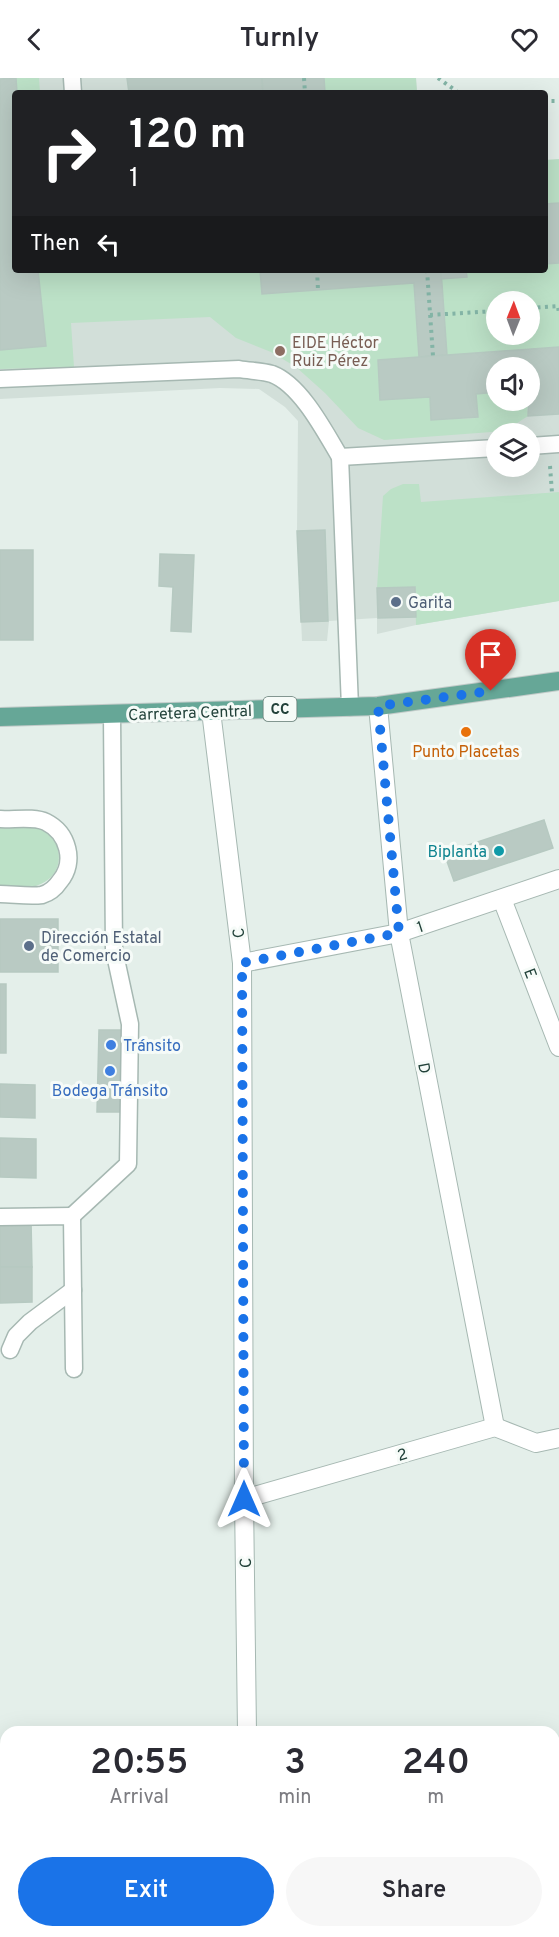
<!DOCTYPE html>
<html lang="en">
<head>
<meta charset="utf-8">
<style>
	body { margin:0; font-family:Overpass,sans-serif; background:#f7f7f7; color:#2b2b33; height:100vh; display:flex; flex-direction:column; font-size:22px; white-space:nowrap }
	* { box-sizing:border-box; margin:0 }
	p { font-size:20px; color:#7c7c81 }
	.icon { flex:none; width:33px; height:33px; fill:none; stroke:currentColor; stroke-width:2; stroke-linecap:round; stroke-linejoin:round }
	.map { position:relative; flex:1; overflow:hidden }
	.details { position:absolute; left:0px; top:1648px; width:560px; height:212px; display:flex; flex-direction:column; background:#fff; border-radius:18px 18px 0 0; box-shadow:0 6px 24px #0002 }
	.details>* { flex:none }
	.top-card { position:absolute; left:12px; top:12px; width:536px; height:183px; border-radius:6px; box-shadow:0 6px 24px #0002; background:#202124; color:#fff; overflow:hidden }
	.needle { width:39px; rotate:1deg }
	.tools { position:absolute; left:486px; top:213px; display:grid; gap:12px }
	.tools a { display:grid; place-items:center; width:54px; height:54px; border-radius:50%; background:#fff; box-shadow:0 6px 24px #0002; font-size:30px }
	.pin { position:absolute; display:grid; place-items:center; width:51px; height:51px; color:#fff; margin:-62px -26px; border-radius:50% 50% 50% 0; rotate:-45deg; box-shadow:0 0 6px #0007 }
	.pin .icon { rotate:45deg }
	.me { position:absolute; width:66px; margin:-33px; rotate:0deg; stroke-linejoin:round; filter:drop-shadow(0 0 4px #0008) }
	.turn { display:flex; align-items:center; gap:21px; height:126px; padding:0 18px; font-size:27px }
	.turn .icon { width:78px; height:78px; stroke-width:2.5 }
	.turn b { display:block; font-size:42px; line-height:51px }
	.then { display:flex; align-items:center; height:57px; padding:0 18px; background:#0003; gap:12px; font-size:22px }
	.eta { display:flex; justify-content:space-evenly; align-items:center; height:102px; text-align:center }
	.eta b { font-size:36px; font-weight:600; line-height:42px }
	.action { display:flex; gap:12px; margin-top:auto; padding:12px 18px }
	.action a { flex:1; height:69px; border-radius:36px; background:#1a73e8; color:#fff; font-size:24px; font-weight:600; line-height:69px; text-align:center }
	.action a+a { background:#f7f7f7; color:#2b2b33 }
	header { display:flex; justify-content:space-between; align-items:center; height:78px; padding:0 18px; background:#fff; font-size:27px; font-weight:600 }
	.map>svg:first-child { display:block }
	.built { fill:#d2dfd9; fill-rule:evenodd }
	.green { fill:#bce1c7; fill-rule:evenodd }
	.building { fill:#b9cac3; stroke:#b6c9c1; stroke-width:1.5 }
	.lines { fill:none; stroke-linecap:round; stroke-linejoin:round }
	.lane-casing { stroke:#a6b8b2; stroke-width:19 }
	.street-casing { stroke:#a6b8b2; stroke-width:20 }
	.primary-casing { stroke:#c1cac8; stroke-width:20 }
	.path { stroke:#83b4a6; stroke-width:4; stroke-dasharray:3 4.5; stroke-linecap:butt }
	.lane { stroke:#fff; stroke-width:16 }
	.street { stroke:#fff; stroke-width:18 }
	.primary { stroke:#66a797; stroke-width:18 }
	.route { stroke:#1a73e8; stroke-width:10; stroke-dasharray:0 18 }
	.education-dot { fill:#8d6e63; stroke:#f6fbf8; stroke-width:2 }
	.service-dot { fill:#5c6f8a; stroke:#f6fbf8; stroke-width:2 }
	.food-dot { fill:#e8710a; stroke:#f6fbf8; stroke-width:2 }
	.culture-dot { fill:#0f9aa8; stroke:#f6fbf8; stroke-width:2 }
	.shop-dot { fill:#3f7fe0; stroke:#f6fbf8; stroke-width:2 }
	.labels { text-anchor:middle; stroke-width:6; stroke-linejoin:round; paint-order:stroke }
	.shield { fill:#f6fbf8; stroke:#627a73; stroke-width:1.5 }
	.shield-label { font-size:15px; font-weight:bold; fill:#22423a }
	.education-label { font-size:16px; fill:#785e54; stroke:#f6fbf8; text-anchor:start }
	.service-label { font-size:16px; fill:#4e5e75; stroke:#f6fbf8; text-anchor:start }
	.street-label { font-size:16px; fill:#22423a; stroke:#f6fbf8 }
	.food-label { font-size:16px; fill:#c56008; stroke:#f6fbf8 }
	.culture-label { font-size:16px; fill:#0d838f; stroke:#f6fbf8; text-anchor:end }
	.shop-label { font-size:16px; fill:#366cbe; stroke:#f6fbf8; text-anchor:start }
</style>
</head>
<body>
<header><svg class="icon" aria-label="back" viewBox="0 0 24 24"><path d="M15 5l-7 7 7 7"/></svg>Turnly<svg class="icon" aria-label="heart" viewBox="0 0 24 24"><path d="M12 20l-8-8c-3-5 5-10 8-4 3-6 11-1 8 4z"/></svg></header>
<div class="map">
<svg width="559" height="1859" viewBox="0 0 559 1859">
	<rect width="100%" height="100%" fill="#e4efea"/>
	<path class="built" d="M0,0H416L417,15H15V192H544L545,82H559V523L416,547L377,556V540L329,543L327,563H302L297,453L298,343L285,329L259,311L220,310L0,321ZM496,224H530V256H496ZM496,290H530V322H496ZM496,356H530V388H496Z"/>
	<g class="green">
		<polygon points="16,0 39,0 40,15 17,15"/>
		<polygon points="324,0 416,0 417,15 325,15"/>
		<polygon points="559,81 559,125 545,126 545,82"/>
		<path d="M545,180V186L559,185V269L447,277L441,201L466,199V192H544ZM496,224H530V256H496Z"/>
		<polygon points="38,192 260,192 262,216 414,205 419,279 378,282 381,322 430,319 432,342 477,340 476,316 496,314 496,322 527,323 528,338 505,353 384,362 358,350 325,315 296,289 271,274 236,260 210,239 71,245 74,289 0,291 0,272 46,267"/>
		<polygon points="403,406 419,406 421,424 559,414 559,523 416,547 415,509 377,510 383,418 391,411"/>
		<path d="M0,747C12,748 26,746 37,749C63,758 68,794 41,806C29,812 13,809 0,809Z"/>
	</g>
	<g class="building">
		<polygon points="16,0 17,15 15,15 15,192 38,192 46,268 0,272 0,1"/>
		<polygon points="127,0 262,0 263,15 129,15"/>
		<polygon points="262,0 324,0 325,15 263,15"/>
		<polygon points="559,125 559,185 545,186 544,126"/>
		<polygon points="260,192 441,192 447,277 419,279 414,205 262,216"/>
		<polygon points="441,192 466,192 467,199 441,201"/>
		<polygon points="559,269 559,336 528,338 530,290 496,290 496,314 476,316 478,339 431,342 430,319 380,322 378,282"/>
		<polygon points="325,452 328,543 301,544 297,453"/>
		<rect x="0" y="472" width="33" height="90"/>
		<polygon points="160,476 194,477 191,554 171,553 173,509 159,508"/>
		<polygon points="415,509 416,539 378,540 377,510"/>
		<polygon points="544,742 553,770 454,803 444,775"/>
		<rect x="0" y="841" width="58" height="53"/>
		<rect x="0" y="906" width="6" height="69"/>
		<polygon points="99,952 122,952 120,1034 97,1034"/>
		<polygon points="0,1006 35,1007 35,1040 0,1039"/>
		<polygon points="0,1060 36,1061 36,1100 0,1099"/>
		<polygon points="31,1143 32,1189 0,1189 0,1144"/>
		<polygon points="0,1189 32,1189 32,1224 0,1225"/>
	</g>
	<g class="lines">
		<g class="lane-casing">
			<g id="lane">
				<polyline points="72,0 73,15"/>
				<path d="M0,301L239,291C250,293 262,293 272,296C301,307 325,354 340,379L496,370"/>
				<polyline points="530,368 559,366"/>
				<polyline points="340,379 350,629"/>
				<path d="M0,741C13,742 34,738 46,744C68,755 76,784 60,803C56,809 49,815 42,817C29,819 13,816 0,816"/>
				<polyline points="72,1138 128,1086 130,946 114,872 112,637"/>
				<polyline points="0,1139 72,1138 74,1291"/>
				<polyline points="10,1272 16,1258 30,1244 73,1212"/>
			</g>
		</g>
		<g class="street-casing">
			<g id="street">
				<polyline points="378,628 399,855 495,1349"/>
				<polyline points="211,633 242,885 244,1421 247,1654"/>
				<polyline points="502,821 559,969"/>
				<polyline points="242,885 399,855 559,801"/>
				<polyline points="244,1421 495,1349 536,1365 559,1360"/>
				<polyline points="250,1854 250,1859"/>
			</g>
		</g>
		<g class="primary-casing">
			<polyline id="primary" points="0,639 378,628 559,603"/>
		</g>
		<g class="path">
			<polyline points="304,0 305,15"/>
			<polyline points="438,0 459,15"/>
			<polyline points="544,23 559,23"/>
			<polyline points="317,192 318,212"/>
			<polyline points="427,192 433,278"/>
			<polyline points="530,230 558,228 559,237"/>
			<polyline points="430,237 496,233"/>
			<polyline points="550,388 552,415"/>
		</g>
		<use href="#lane" class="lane"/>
		<use href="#street" class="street"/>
		<use href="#primary" class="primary"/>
	</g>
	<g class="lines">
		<polyline class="route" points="244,1421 242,885 399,855 378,628 491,613"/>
	</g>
	<circle class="education-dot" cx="280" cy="273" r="6"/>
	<g class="service-dot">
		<circle cx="396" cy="524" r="6"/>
		<circle cx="29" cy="868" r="6"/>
	</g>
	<circle class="food-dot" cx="466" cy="654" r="6"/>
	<circle class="culture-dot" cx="499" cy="773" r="6"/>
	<g class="shop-dot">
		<circle cx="111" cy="967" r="6"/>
		<circle cx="110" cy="993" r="6"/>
	</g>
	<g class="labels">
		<rect class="shield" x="263.5" y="619" width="33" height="24" rx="4.5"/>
		<g class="shield-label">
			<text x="280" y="636">CC</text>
		</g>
		<g class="education-label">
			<text x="292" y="270">EIDE Héctor<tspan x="292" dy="18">Ruiz Pérez</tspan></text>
		</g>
		<g class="service-label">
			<text x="408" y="530">Garita</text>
			<text x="41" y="865">Dirección Estatal<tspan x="41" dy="18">de Comercio</tspan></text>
		</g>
		<g class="street-label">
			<text transform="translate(190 634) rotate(-2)" y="6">Carretera Central</text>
			<text transform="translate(420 848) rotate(-18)" y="6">1</text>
			<text transform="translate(238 855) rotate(-97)" y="6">C</text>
			<text transform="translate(531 895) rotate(69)" y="6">E</text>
			<text transform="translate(425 990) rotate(79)" y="6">D</text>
			<text transform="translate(402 1376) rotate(-16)" y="6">2</text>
			<text transform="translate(245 1485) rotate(-91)" y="6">C</text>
		</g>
		<g class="food-label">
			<text x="466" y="679">Punto Placetas</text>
		</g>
		<g class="culture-label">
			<text x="487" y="779">Biplanta</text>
		</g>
		<g class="shop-label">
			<text x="123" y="973">Tránsito</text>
			<text x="110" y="1018" text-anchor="middle">Bodega Tránsito</text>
		</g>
	</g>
</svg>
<div class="tools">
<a><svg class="needle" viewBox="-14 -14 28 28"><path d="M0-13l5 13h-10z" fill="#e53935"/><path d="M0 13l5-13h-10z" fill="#7c7c81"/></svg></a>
<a><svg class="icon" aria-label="sound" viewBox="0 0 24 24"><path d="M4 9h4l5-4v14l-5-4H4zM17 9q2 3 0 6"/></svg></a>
<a><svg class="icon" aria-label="layers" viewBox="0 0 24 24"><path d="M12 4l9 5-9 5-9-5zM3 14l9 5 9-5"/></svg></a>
</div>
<div class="pin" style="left:491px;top:613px;background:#d93025"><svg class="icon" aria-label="arrive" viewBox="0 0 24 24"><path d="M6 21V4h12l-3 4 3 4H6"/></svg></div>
<svg class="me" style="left:244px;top:1421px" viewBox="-20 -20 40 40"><path d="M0-17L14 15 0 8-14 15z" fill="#1a73e8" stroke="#fff" stroke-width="4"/></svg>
<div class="top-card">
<div class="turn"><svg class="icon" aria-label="right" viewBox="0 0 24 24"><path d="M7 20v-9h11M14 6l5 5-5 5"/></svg><div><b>120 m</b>1</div></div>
<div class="then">Then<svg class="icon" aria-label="left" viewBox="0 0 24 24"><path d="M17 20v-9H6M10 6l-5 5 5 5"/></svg></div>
</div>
<section class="details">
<div class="eta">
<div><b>20:55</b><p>Arrival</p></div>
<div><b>3</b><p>min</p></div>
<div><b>240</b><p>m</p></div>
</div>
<div class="action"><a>Exit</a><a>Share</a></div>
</section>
</div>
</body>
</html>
